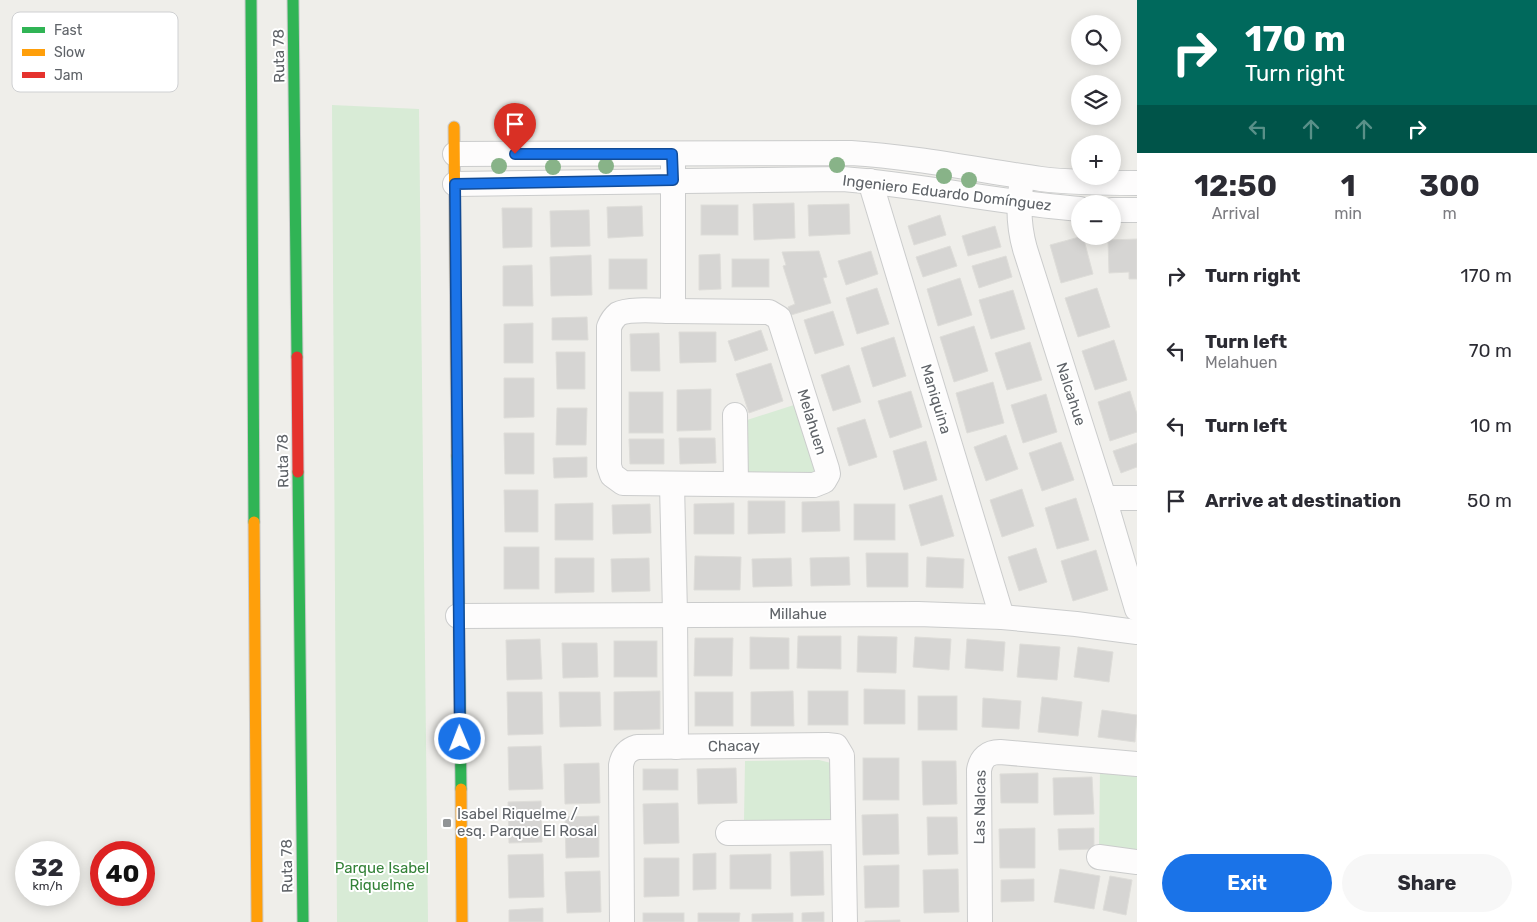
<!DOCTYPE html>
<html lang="en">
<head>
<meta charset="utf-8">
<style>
	body { margin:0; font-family:Rubik,sans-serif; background:#f7f7f7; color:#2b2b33; height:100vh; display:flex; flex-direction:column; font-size:19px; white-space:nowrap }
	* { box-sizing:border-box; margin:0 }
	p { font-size:16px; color:#7c7c81 }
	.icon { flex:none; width:28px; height:28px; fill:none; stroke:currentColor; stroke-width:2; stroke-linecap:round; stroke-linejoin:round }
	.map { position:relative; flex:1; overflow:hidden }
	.panel { display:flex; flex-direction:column; background:#fff; width:400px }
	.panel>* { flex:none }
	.hud { background:#00695c; color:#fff; overflow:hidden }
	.controls { position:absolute; left:1071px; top:15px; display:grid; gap:10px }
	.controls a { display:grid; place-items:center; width:50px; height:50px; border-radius:50%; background:#fff; box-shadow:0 2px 12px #0003; font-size:25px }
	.speed { position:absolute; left:15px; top:841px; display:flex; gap:10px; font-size:25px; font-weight:700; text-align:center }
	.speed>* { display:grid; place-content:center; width:65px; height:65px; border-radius:50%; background:#fff; box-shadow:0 2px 12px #0003; line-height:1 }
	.speed small { font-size:12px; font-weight:400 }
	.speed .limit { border:8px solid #d22; background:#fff; color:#111 }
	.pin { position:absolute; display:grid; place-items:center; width:42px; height:42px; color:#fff; margin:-51px -21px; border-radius:50% 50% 50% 0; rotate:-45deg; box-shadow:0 0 5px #0007 }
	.pin .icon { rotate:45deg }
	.me { position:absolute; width:55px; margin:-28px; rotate:359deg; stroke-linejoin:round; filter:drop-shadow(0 0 4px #0008) }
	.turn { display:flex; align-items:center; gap:18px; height:105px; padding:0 25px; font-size:22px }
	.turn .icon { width:65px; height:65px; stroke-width:2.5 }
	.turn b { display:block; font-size:35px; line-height:42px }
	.lanes { display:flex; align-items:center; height:48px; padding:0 25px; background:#0003; justify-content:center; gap:25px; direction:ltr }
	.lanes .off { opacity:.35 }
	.eta { display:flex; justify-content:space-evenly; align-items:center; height:85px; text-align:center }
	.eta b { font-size:30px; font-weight:700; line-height:35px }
	.action { display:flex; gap:10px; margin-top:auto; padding:10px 25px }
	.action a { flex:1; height:58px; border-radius:30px; background:#1a73e8; color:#fff; font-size:20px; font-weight:700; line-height:58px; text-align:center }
	.action a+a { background:#f7f7f7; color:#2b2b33 }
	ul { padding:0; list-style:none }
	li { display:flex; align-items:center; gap:15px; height:75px; padding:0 25px }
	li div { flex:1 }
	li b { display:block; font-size:19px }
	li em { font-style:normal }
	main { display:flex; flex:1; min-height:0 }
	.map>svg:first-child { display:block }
	.green { fill:#d8ebd6 }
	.building { fill:#d6d5d3; stroke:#deddd9 }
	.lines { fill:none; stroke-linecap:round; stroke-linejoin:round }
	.street-casing { stroke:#cbcccc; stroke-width:26 }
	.fast-casing { stroke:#cacacb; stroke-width:13 }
	.slow-casing { stroke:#cacacb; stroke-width:13 }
	.jam-casing { stroke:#cacacb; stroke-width:13 }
	.street { stroke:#fdfcfc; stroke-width:24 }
	.fast { stroke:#30b455; stroke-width:11 }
	.slow { stroke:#ff9f0a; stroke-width:11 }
	.jam { stroke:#e5322d; stroke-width:11 }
	.tree { fill:#88b388 }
	.route-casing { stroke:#114b97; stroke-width:12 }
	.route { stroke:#1a73e8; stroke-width:9 }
	.poi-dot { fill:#919496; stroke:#fff; stroke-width:2 }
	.labels { text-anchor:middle; stroke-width:4; stroke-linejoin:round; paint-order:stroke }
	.street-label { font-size:15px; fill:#5f6368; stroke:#fff }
	.poi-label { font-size:15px; fill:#5f6368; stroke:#fff; text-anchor:start }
	.park-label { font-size:15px; fill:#348238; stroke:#fff }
	.key { fill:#fff; stroke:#cfd0d2; stroke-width:1 }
	.key-label { font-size:14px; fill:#5f6368 }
</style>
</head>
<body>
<main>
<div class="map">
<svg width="1137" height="922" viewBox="0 0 1137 922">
	<rect width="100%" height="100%" fill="#efeeea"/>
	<g class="green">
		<polygon points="332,105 419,109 428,922 337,922"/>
		<polygon points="797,404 816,468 813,474 745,475 744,421"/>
		<polygon points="819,760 831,763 833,818 827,821 744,821 745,761"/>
		<polygon points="1100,768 1137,772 1137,854 1099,848"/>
	</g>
	<g class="building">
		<polygon points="794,203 795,238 754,240 753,204"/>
		<polygon points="849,204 850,234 809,236 808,205"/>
		<rect x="701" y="205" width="37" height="30"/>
		<polygon points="642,206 643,236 608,238 607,207"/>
		<polygon points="502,208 532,208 532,247 503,248"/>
		<polygon points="589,210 590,246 551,247 550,211"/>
		<polygon points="940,215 946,235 914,245 908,226"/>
		<polygon points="995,226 1001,247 968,256 962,236"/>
		<polygon points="1083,236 1093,274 1061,283 1050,245"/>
		<polygon points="1137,239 1137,279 1129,279 1129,272 1109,273 1108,240"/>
		<polygon points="950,246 957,266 923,277 916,257"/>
		<polygon points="819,251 827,277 823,278 831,303 791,315 788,307 795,304 783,266 786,265 782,252"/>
		<polygon points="871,251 878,274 846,285 838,261"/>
		<polygon points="720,254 721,289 699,290 699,255"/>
		<polygon points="591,255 592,295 551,296 550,257"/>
		<polygon points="1006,256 1012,277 979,288 972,266"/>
		<rect x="609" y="259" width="38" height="30"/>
		<rect x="732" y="259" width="37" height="28"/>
		<polygon points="532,265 533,306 503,306 503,266"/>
		<polygon points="960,278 972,315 938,326 927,289"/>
		<polygon points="877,288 889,324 857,334 846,298"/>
		<polygon points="1097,288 1110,327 1078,337 1065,298"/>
		<polygon points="1013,290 1025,329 991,339 979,300"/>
		<polygon points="833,311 844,345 815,354 804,320"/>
		<polygon points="587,317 588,340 552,340 552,318"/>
		<polygon points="533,323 533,363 504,363 504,324"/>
		<polygon points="974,326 988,371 954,382 940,337"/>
		<polygon points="761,330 768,350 735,361 728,341"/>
		<polygon points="679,332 716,332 716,362 680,363"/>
		<polygon points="659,333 660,371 631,371 630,334"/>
		<polygon points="894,337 906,376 873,387 861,348"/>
		<polygon points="1114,340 1127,380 1095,390 1082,351"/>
		<polygon points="1030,342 1042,380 1007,390 995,353"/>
		<polygon points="556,352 585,352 585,389 557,389"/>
		<polygon points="771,363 783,401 749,413 736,374"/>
		<polygon points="849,365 861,402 833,411 821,375"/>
		<polygon points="504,378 534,378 534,417 504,418"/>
		<polygon points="993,382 1004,423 967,433 956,393"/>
		<polygon points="711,389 711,430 677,431 677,390"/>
		<polygon points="911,391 922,427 890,438 878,401"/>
		<polygon points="1130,391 1137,414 1137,432 1110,441 1098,402"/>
		<rect x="629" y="392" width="34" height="41"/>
		<polygon points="1046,394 1057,432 1023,443 1011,405"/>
		<polygon points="557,408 587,408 586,445 556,445"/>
		<polygon points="865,419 877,457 849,466 837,428"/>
		<polygon points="504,433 534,433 534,474 505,474"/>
		<polygon points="1006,435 1018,469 986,481 974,447"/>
		<polygon points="679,438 715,438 716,463 680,464"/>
		<polygon points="629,439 664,439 664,464 630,464"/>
		<polygon points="926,441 937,480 904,490 893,451"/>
		<polygon points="1061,442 1074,480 1042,491 1029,453"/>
		<polygon points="1137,443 1137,467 1121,473 1113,451"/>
		<polygon points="587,457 587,477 554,478 553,458"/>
		<polygon points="1022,489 1034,526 1002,537 990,500"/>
		<polygon points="504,490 538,490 538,532 505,532"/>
		<polygon points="942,495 954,536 921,546 909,505"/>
		<polygon points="1076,498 1089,540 1057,549 1045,508"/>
		<polygon points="748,501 785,501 785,533 748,534"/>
		<polygon points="839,501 840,531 802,532 802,502"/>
		<polygon points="593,503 593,540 555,540 555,504"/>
		<polygon points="734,503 734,534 694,534 694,504"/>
		<polygon points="650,504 651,533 613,534 612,505"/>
		<rect x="854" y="504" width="41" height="36"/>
		<rect x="504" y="547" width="35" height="42"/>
		<polygon points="1036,548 1047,582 1019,591 1008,557"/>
		<polygon points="1096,550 1108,590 1073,601 1061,561"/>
		<polygon points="866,553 908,553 908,587 867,587"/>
		<polygon points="695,556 741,557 740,590 694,590"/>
		<polygon points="849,557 850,585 811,586 810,558"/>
		<polygon points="927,557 964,559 963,588 926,587"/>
		<polygon points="555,558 594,558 594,592 555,593"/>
		<polygon points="649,558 650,591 612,592 611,559"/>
		<polygon points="791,558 792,586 753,587 752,559"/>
		<polygon points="798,636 841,636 841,669 797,668"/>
		<polygon points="858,636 897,637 896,673 857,672"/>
		<polygon points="750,637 789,638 789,669 750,669"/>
		<polygon points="915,637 951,639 949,670 913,667"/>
		<polygon points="695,638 733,638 732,676 694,676"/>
		<polygon points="540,639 542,679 507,680 506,640"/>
		<polygon points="967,639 1005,642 1003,671 965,668"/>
		<rect x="614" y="641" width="43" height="36"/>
		<polygon points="562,643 597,643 598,677 563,678"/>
		<polygon points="1020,644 1060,647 1057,680 1017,677"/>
		<polygon points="1078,647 1113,652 1109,682 1074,677"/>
		<polygon points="864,689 905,690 905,724 864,724"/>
		<polygon points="660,691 660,729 614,730 614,692"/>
		<polygon points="793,691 794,726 751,726 751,692"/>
		<rect x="808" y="691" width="40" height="34"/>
		<polygon points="507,692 542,692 543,734 508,735"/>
		<polygon points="559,692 600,692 601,726 560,727"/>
		<rect x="695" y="692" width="38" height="34"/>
		<rect x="918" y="696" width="39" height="34"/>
		<polygon points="1042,697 1082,702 1078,736 1038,732"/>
		<polygon points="983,698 1021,701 1019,729 982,727"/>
		<polygon points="1102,710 1137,715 1135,742 1098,737"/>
		<polygon points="541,746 543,789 509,790 508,747"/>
		<rect x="863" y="758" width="36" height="42"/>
		<polygon points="922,761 956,761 957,804 923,805"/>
		<polygon points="599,763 600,803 565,804 564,764"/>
		<polygon points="736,768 737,803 698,804 697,769"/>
		<rect x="643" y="769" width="35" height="21"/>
		<polygon points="1038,773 1038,803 1001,803 1000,774"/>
		<polygon points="1092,777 1094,814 1054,815 1053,778"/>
		<polygon points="541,801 542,842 509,843 508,802"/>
		<polygon points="678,803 679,843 644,844 643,804"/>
		<polygon points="898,814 899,854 863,855 862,815"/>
		<polygon points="599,816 599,857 566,858 565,817"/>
		<polygon points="927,817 957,817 958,854 928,855"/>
		<polygon points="1035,828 1035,868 1000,868 999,829"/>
		<polygon points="1094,828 1094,849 1059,850 1058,829"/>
		<polygon points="823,851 824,895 791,896 790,852"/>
		<polygon points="716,853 716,889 693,890 693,854"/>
		<polygon points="543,854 544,897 509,898 508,855"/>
		<polygon points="771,854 771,889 730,889 730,855"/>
		<polygon points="644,858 679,858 679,896 644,897"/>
		<polygon points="899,865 899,907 865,908 864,866"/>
		<polygon points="958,869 959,912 924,913 923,870"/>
		<polygon points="1060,869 1100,876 1094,909 1054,902"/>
		<polygon points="600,871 601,912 567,913 565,872"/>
		<polygon points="1110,876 1132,880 1126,915 1103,910"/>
		<polygon points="1034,879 1034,901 1001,902 1001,880"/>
		<polygon points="543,908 543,922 509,922 509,910"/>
		<polygon points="824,912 824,922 802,922 802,913"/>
		<rect x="643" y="913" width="41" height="9"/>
		<polygon points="698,913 740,913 739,922 698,922"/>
		<polygon points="793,913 793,922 752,922 752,914"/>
		<polygon points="900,920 900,922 865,922 865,921"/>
	</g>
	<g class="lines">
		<g class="street-casing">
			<g id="street">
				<path d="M455,154L851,153C915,157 978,170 1041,179C1073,183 1105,183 1137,183"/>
				<polyline points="673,165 673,311"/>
				<polyline points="870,181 1002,617"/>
				<path d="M455,184L843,179C922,185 1000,203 1080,209"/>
				<path d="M1021,186C1018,208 1019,228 1025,249L1104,498L1137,609"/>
				<polyline points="1112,210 1137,210"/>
				<path d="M673,311L769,312L779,318L827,469L828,474L824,481L814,485L623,483L612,475L609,466V327C611,322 613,318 618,314C629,308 660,311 673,311Z"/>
				<polyline points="735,415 736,484"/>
				<polyline points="672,484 675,614 676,747"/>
				<polyline points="1104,498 1137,498"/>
				<polyline points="458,616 918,614 1002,617 1076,624 1137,632"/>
				<polyline points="728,833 843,832"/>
				<polyline points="1099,857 1137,862"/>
				<path d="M622,922L621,765C623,755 627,750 637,747L827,745L836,746L842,756L845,922"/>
				<path d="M980,922L979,770C981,758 988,752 1000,752L1137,764"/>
			</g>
		</g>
		<g class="fast-casing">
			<g id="fast">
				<polyline points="251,0 254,522"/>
				<polyline points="293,0 297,357"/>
				<polyline points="457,456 461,789"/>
				<polyline points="298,472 303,922"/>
			</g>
		</g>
		<g class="slow-casing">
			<g id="slow">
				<polyline points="454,127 457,456"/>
				<polyline points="254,522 257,922"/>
				<polyline points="461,789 462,922"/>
			</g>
		</g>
		<g class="jam-casing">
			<polyline id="jam" points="297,357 298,472"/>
		</g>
		<use href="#street" class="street"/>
		<use href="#fast" class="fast"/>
		<use href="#slow" class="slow"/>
		<use href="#jam" class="jam"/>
	</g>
	<g class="tree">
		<circle cx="837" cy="165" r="8"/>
		<circle cx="499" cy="166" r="8"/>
		<circle cx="606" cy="166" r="8"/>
		<circle cx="553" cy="167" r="8"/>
		<circle cx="944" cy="176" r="8"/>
		<circle cx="969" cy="180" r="8"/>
	</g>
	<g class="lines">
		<g class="route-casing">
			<polyline id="route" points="460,739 455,184 673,180 672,154 515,154"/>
		</g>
		<use href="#route" class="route"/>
	</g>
	<rect class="poi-dot" x="442" y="818" width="10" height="10" rx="2.5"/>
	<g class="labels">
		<g class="street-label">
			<text transform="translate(279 56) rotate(-91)" y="5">Ruta 78</text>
			<text transform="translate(947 193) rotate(7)" y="5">Ingeniero Eduardo Domínguez</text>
			<text transform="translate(1071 394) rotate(72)" y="5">Nalcahue</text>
			<text transform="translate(936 399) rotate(73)" y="5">Maniquina</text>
			<text transform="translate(812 422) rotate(73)" y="5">Melahuen</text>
			<text transform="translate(283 461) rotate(-91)" y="5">Ruta 78</text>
			<text x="798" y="619">Millahue</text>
			<text transform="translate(734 746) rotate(-1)" y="5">Chacay</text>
			<text transform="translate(980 807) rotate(-89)" y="5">Las Nalcas</text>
			<text transform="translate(287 866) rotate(-91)" y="5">Ruta 78</text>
		</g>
		<g class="poi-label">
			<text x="457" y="819">Isabel Riquelme /<tspan x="457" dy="17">esq. Parque El Rosal</tspan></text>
		</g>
		<g class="park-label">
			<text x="382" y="873">Parque Isabel<tspan x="382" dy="17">Riquelme</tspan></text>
		</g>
	</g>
	<rect x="12" y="12" width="166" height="80" rx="8" class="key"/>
	<rect x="22" y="27" width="23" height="6" fill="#30b455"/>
	<rect x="22" y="49" width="23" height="7" fill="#ff9f0a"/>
	<rect x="22" y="72" width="23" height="6" fill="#e5322d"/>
	<g class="key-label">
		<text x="54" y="35">Fast</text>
		<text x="54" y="57">Slow</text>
		<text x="54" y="80">Jam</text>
	</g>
</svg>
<div class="controls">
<a><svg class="icon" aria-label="search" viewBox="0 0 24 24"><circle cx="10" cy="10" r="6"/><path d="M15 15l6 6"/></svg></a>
<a><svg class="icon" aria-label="layers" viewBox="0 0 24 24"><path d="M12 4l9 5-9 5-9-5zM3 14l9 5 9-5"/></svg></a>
<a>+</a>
<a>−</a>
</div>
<div class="speed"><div>32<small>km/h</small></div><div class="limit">40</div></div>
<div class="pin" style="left:515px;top:154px;background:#d93025"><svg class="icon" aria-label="arrive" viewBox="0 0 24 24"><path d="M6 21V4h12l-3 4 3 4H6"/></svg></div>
<svg class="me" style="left:460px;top:739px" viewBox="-20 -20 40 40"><circle r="17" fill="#1a73e8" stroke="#fff" stroke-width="3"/><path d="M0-11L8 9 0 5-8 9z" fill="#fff"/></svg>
</div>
<section class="panel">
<div class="hud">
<div class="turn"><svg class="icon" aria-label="right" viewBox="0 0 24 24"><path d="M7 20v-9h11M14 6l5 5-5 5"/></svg><div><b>170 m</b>Turn right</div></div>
<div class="lanes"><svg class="icon off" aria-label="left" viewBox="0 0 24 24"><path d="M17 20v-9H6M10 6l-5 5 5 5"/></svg><svg class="icon off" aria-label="ahead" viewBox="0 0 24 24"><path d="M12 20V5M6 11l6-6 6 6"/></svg><svg class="icon off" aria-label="ahead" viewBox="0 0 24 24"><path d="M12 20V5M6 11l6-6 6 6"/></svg><svg class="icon" aria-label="right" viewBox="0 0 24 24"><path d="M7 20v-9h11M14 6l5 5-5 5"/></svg></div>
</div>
<div class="eta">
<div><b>12:50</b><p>Arrival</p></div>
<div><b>1</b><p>min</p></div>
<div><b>300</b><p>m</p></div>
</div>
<ul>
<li><svg class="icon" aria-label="right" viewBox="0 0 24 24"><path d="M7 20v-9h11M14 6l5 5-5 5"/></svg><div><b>Turn right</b></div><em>170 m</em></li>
<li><svg class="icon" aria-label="left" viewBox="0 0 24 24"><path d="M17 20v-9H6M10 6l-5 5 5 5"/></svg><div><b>Turn left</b><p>Melahuen</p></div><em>70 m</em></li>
<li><svg class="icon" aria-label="left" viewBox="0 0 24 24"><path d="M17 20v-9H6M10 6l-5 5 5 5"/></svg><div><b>Turn left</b></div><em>10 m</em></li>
<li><svg class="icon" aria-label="arrive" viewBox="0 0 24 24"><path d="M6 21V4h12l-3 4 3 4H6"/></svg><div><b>Arrive at destination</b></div><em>50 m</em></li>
</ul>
<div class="action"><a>Exit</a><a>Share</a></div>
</section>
</main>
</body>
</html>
